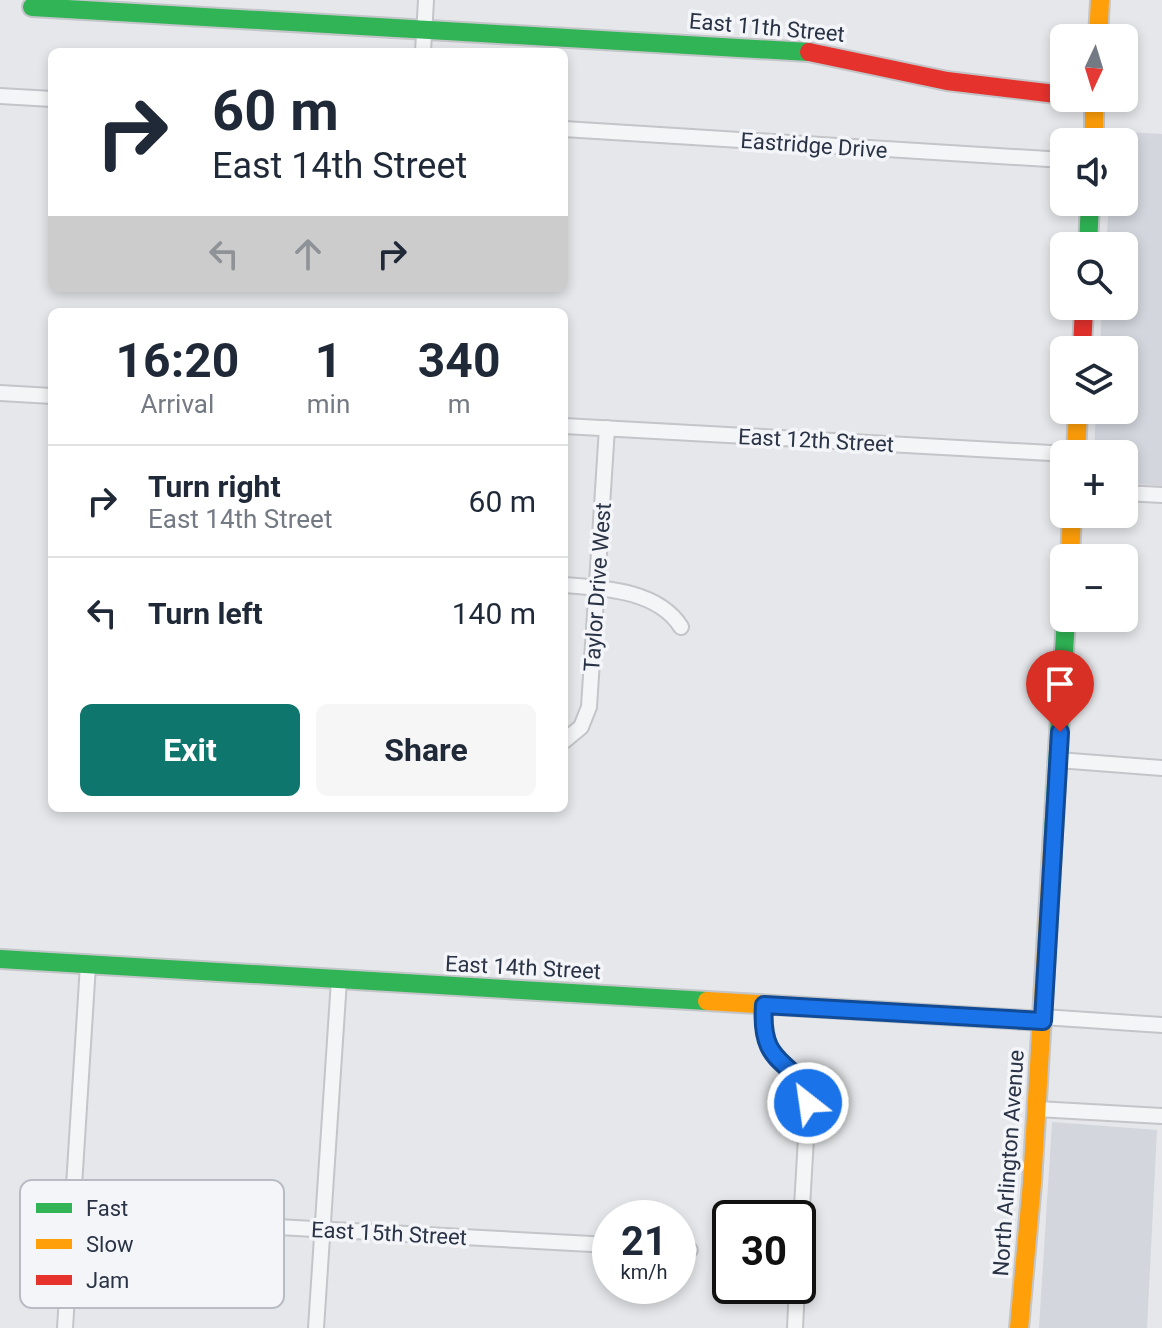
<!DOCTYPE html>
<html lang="en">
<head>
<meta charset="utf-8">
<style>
	body { margin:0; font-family:Roboto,sans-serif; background:#f6f6f7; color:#1f2937; height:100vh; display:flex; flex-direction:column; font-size:30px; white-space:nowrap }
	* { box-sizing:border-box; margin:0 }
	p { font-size:26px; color:#747a83 }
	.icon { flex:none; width:44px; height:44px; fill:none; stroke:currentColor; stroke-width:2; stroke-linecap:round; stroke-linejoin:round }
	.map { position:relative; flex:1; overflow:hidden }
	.details { position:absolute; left:48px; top:308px; width:520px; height:504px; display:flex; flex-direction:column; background:#fff; border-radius:12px; box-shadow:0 4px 12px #0003 }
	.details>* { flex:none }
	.guide { position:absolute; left:48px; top:48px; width:520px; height:244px; border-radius:12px; box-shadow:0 4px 12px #0003; background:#fff; color:#1f2937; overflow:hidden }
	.needle { width:52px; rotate:184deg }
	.controls { position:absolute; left:1050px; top:24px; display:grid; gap:16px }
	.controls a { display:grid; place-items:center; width:88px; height:88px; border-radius:12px; background:#fff; box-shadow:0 4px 12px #0003; font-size:40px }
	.speed { position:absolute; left:592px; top:1200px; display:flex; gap:16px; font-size:40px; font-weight:700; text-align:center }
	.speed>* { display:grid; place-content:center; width:104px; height:104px; border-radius:50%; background:#fff; box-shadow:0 4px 12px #0003; line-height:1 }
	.speed small { font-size:20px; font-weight:400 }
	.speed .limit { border:4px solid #111; border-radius:12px; background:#fff; color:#111 }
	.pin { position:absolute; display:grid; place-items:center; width:68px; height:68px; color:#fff; margin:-82px -34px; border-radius:50% 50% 50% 0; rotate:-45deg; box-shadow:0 0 8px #0007 }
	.pin .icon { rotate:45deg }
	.me { position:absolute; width:88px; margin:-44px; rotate:330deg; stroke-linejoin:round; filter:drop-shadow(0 0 6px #0008) }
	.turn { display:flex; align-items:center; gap:28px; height:168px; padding:0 32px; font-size:36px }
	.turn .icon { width:104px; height:104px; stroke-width:2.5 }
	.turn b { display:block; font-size:56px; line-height:68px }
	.lanes { display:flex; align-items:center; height:76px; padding:0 32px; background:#0003; justify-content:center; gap:40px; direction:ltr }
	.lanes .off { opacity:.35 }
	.eta { display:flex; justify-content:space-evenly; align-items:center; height:136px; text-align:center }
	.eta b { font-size:48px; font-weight:700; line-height:56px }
	.button { display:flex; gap:16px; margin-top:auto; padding:16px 32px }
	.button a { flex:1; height:92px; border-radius:12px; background:#0f766e; color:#fff; font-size:32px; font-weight:700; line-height:92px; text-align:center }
	.button a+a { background:#f6f6f7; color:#1f2937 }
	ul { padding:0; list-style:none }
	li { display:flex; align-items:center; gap:24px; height:112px; padding:0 32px; border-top:2px solid #e0e1e3 }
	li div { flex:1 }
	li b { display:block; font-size:30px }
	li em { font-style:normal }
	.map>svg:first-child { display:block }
	.built { fill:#d3d6dd }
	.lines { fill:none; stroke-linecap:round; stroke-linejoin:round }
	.street-casing { stroke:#c3c5c8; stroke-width:18 }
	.fast-casing { stroke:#c3c5c8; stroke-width:22 }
	.slow-casing { stroke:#c3c5c8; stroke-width:22 }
	.jam-casing { stroke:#c3c5c8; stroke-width:22 }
	.street { stroke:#f4f5f7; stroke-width:14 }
	.fast { stroke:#30b455; stroke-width:18 }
	.slow { stroke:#ff9f0a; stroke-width:18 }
	.jam { stroke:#e5322d; stroke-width:18 }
	.route-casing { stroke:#114b97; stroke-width:20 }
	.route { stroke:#1a73e8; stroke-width:14 }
	.labels { text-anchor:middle; stroke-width:7; stroke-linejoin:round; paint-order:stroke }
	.street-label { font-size:22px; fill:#2a3345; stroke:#f3f5f9 }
	.key { fill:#f3f5f9; stroke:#b7bbc3; stroke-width:2 }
	.key-label { font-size:22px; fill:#2a3345 }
</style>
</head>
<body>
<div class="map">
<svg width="1162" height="1328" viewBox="0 0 1162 1328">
	<rect width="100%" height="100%" fill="#e5e7ea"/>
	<g class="built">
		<polygon points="1113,131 1162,134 1162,486 1124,483 1124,454 1094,454 1096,410 1124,410 1124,350 1100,350 1102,306 1124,306 1124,246 1106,246 1109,202 1124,202 1124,142 1112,142"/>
		<polygon points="1052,1122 1157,1130 1147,1328 1039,1328"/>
	</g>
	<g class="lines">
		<g class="street-casing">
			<g id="street">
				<polyline points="423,52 426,0"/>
				<polyline points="0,96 52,99"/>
				<polyline points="564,129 1064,160"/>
				<polyline points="0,393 52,396"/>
				<polyline points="564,426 1068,454"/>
				<polyline points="1124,493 1162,495"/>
				<path d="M564,585C603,588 658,590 681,627"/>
				<polyline points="564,741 581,727 589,707 607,428"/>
				<polyline points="1058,760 1162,768"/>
				<path d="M764,1005C759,1073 799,1056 808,1103L798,1276"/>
				<polyline points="1043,1017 1162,1025"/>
				<polyline points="1037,1109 1162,1116"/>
				<polyline points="72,1216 610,1245"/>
				<polyline points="678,1249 690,1250"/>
				<polyline points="65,1328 88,965"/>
				<polyline points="316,1328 339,980"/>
				<polyline points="795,1328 797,1286"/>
			</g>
		</g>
		<g class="fast-casing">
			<g id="fast">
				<polyline points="32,7 809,52"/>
				<polyline points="1088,246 1090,202"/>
				<polyline points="1052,850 1066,618"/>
				<polyline points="0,959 707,1001"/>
			</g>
		</g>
		<g class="slow-casing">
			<g id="slow">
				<polyline points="1098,38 1100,0"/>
				<polyline points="1094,98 1094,142"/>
				<polyline points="1076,454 1078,410"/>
				<polyline points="1070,558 1072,514"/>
				<polyline points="707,1001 1043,1021"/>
				<polyline points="1019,1328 1032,1183 1052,850"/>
			</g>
		</g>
		<g class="jam-casing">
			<g id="jam">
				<polyline points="809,52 947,81 1064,95"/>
				<polyline points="1082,350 1084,306"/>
			</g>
		</g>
		<use href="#street" class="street"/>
		<use href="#fast" class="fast"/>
		<use href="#slow" class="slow"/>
		<use href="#jam" class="jam"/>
	</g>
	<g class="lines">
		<g class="route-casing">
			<path id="route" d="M808,1103C798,1055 759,1073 764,1005L1043,1021L1060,732"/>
		</g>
		<use href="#route" class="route"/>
	</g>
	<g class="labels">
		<g class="street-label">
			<text transform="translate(767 27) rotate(5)" y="8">East 11th Street</text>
			<text transform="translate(814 145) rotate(4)" y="8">Eastridge Drive</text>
			<text transform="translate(816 440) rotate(3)" y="8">East 12th Street</text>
			<text transform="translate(597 587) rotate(-86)" y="8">Taylor Drive West</text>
			<text transform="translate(523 967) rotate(3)" y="8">East 14th Street</text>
			<text transform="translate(1008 1163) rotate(-86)" y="8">North Arlington Avenue</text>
			<text transform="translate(389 1233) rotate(3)" y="8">East 15th Street</text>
		</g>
	</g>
	<rect x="20" y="1180" width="264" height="128" rx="12" class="key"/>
	<rect x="36" y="1203" width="36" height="10" fill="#30b455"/>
	<rect x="36" y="1239" width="36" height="10" fill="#ff9f0a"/>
	<rect x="36" y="1275" width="36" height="10" fill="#e5322d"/>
	<g class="key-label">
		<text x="86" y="1216">Fast</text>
		<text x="86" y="1252">Slow</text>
		<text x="86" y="1288">Jam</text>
	</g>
</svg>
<div class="controls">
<a><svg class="needle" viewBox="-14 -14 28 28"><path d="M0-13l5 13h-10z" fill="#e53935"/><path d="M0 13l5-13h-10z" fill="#747a83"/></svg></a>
<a><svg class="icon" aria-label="sound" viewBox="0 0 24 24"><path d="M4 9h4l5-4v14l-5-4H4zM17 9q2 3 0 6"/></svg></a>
<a><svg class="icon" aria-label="search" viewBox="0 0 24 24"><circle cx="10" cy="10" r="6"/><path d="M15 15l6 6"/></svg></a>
<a><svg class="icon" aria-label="layers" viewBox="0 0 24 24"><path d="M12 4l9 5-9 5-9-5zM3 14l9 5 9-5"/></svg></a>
<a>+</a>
<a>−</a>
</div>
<div class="speed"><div>21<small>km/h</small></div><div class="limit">30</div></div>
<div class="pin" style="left:1060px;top:732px;background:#d93025"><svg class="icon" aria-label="arrive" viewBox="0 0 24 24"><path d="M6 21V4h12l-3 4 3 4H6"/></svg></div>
<svg class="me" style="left:808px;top:1103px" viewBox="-20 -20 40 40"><circle r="17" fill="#1a73e8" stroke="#fff" stroke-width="3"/><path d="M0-11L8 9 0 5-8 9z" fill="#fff"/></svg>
<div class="guide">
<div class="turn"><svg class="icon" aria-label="right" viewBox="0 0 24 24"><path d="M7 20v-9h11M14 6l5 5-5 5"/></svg><div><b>60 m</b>East 14th Street</div></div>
<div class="lanes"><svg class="icon off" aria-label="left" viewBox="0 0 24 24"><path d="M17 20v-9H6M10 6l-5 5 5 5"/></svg><svg class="icon off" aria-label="ahead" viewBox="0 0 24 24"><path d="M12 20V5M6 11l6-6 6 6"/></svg><svg class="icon" aria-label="right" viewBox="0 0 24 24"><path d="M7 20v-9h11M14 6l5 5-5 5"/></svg></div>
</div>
<section class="details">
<div class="eta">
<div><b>16:20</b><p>Arrival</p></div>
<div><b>1</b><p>min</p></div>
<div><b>340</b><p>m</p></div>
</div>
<ul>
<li><svg class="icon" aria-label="right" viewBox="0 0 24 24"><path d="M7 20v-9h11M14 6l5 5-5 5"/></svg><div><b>Turn right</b><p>East 14th Street</p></div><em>60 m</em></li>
<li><svg class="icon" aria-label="left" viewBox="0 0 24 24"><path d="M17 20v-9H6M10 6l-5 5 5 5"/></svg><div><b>Turn left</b></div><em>140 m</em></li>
</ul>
<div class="button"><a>Exit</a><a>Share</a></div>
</section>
</div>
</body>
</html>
